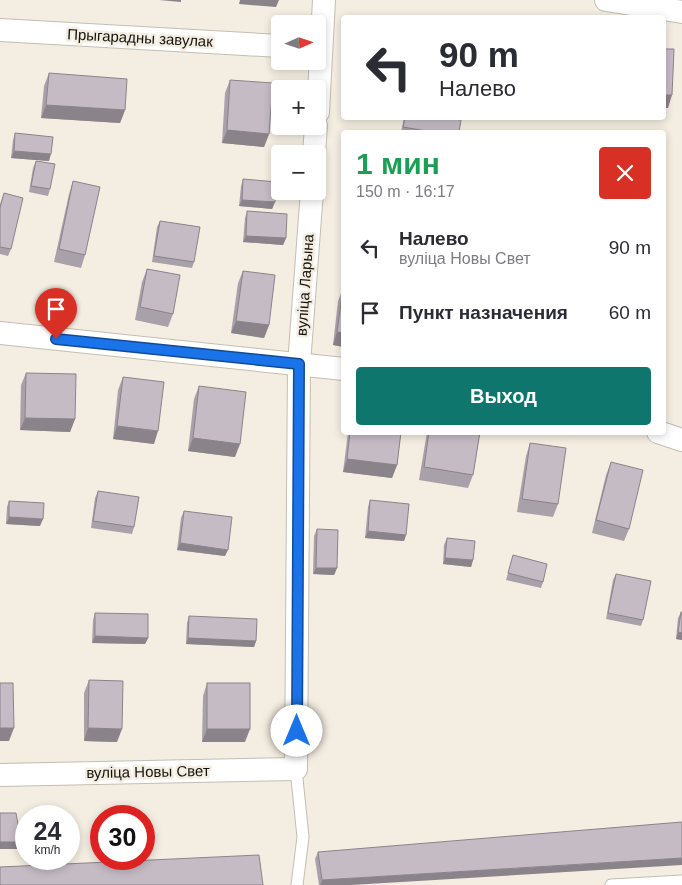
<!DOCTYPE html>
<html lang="ru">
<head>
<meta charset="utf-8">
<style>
	body { margin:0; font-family:Helvetica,sans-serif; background:#f2f2f3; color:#2b2b33; height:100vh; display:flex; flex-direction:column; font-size:19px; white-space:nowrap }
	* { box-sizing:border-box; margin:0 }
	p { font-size:16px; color:#7c7c81 }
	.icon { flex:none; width:28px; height:28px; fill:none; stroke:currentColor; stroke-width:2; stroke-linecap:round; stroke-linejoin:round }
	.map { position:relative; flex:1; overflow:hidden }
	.sheet { position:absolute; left:341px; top:130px; width:325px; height:305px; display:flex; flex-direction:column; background:#fff; border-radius:5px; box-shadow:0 2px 8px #0003 }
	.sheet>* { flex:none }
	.top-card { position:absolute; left:341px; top:15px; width:325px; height:105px; border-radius:5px; box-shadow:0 2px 8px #0003; background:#fff; color:#2b2b33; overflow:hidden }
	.needle { width:32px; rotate:87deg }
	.controls { position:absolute; left:271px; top:15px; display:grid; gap:10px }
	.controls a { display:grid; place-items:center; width:55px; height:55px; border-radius:5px; background:#fff; box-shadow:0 2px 8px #0003; font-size:25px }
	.speed { position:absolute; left:15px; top:805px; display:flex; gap:10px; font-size:25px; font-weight:700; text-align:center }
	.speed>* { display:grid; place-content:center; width:65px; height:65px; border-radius:50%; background:#fff; box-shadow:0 2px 8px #0003; line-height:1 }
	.speed small { font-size:12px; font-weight:400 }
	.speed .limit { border:8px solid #d22; background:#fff; color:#111 }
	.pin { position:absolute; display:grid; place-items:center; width:42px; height:42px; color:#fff; margin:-51px -21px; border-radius:50% 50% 50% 0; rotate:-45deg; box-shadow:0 0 5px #0007 }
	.pin .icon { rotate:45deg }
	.me { position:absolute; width:55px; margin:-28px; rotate:0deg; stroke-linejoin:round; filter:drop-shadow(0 0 4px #0008) }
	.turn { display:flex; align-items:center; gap:18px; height:105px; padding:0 15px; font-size:22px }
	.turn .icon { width:65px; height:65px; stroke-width:2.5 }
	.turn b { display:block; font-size:35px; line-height:42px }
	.round { display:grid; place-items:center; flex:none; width:52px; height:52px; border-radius:5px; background:#f2f2f3 }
	.head { display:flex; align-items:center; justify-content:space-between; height:85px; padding:0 15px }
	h1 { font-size:30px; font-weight:700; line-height:38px; color:#1e9e55 }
	.cta { display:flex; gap:10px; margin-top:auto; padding:10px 15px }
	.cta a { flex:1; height:58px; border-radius:5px; background:#0f766e; color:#fff; font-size:20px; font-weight:700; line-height:58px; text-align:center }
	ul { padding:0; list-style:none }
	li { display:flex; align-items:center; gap:15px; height:65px; padding:0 15px }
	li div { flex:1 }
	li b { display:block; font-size:19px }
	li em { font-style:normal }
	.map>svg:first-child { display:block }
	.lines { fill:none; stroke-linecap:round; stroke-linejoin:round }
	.service-casing { stroke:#c4beb2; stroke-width:13 }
	.minor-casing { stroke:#c4beb2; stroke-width:24 }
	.service { stroke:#fff; stroke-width:11 }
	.minor { stroke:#fff; stroke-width:22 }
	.wall { fill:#a9a1a9 }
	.shaded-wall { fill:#8a838a }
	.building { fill:#c5bbc5; stroke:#8a838a }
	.route-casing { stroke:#114b97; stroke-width:12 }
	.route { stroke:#1a73e8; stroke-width:9 }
	.labels { text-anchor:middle; stroke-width:5; stroke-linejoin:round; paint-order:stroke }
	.street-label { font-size:15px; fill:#15130e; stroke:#f4ede1 }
</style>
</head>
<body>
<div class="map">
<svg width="682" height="885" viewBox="0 0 682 885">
	<rect width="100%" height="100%" fill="#f4ede1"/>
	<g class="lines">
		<g class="service-casing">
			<g id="service">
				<polyline points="296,769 303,837 297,885"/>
				<polyline points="611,885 682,881"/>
			</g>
		</g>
		<g class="minor-casing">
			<g id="minor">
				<polyline points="606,0 682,12"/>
				<polyline points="0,30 280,46"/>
				<polyline points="318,112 324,0"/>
				<polyline points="314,154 316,126"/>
				<polyline points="0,333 344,369"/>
				<polyline points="658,432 682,440"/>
				<polyline points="0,775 296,769 299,364 312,191"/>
			</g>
		</g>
		<use href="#service" class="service"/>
		<use href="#minor" class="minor"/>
	</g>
	<g class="wall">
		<polygon points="49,73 125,110 120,123 41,118 44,86"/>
		<polygon points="230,80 269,134 264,147 222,143 225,93"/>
		<polygon points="404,118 448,118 459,132 401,132"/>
		<polygon points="15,133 49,161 11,158 13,140"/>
		<polygon points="36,161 50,189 48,196 29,192 33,168"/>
		<polygon points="243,179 275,202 272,209 239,206 241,186"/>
		<polygon points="73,181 85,255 81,268 54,262 69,194"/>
		<polygon points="4,193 11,249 8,256 0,254 0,204"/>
		<polygon points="247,211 286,238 283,245 243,242 245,218"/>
		<polygon points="160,221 194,262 192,268 152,262 157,227"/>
		<polygon points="147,269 173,314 168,327 135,320 142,282"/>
		<polygon points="243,271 269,325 264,338 231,333 238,283"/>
		<polygon points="343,288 344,347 333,345 338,301"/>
		<polygon points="26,373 75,419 70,432 20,430 21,385"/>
		<polygon points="123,377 154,444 113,439 118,390"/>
		<polygon points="199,386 235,457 188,451 194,399"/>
		<polygon points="348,432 401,432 397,465 392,478 343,472"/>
		<polygon points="427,432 480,432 473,475 468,488 419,480"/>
		<polygon points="530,443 558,504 553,517 517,512 526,456"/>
		<polygon points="611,462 629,529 624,541 592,533 606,475"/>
		<polygon points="98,491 134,527 132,534 91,528 95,498"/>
		<polygon points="370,500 406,535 404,541 365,538 368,507"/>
		<polygon points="9,501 40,526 6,524 7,507"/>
		<polygon points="184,511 225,556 177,550 181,518"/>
		<polygon points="317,529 337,568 334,575 313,574 314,536"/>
		<polygon points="447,538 473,560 471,567 443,564 444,545"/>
		<polygon points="513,555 543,582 541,588 506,580"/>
		<polygon points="616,574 643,620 641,626 606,619 613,580"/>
		<polygon points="681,612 682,612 682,640 676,639 678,618"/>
		<polygon points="95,613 148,638 145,644 92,643 93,620"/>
		<polygon points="189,616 256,641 254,647 186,644 187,623"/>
		<polygon points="89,680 117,742 84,741 84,693"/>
		<polygon points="207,683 245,742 202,742 203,696"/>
		<polygon points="318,852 351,885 319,885 315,859"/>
	</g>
	<g class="shaded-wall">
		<polygon points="159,0 181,0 181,2"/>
		<polygon points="240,0 279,0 276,7 239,4"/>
		<polygon points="664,95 672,95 668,108 664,108"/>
		<polygon points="46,105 125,110 120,123 41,118"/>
		<polygon points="227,130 269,134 264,147 222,143"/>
		<polygon points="14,151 51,154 49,161 11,158"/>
		<polygon points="242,200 275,202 272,209 239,206"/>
		<polygon points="246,236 286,238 283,245 243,242"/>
		<polygon points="236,321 269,325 264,338 231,333"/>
		<polygon points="337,332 344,333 344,347 333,345"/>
		<polygon points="25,418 75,419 70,432 20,430"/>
		<polygon points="117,426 158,431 154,444 113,439"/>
		<polygon points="193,438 240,444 235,457 188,451"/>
		<polygon points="347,459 397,465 392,478 343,472"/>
		<polygon points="9,517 43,519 40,526 6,524"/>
		<polygon points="368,531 406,535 404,541 365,538"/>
		<polygon points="180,543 228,550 225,556 177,550"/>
		<polygon points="445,558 473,560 471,567 443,564"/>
		<polygon points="316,568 337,568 334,575 313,574"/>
		<polygon points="678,632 682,633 682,640 676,639"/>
		<polygon points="95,636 148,638 145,644 92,643"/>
		<polygon points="188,638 256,641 254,647 186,644"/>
		<polygon points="0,728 14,728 9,741 0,741"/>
		<polygon points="88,728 122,729 117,742 84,741"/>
		<polygon points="207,729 250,729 245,742 202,742"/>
		<polygon points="0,842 21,842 19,849 0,849"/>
		<polygon points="682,858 682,865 351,885 320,885 322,880"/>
	</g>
	<g class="building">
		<polygon points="664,49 674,49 672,95 664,95"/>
		<polygon points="49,73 127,79 125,110 46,105"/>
		<polygon points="230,80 273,83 269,134 227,130"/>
		<polygon points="405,118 448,118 461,120 459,132 432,132 403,127"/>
		<polygon points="15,133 53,137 51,154 14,151"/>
		<polygon points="36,161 55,164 50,189 31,186"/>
		<polygon points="243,179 277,182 275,202 242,200"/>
		<polygon points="73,181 100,187 85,255 59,249"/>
		<polygon points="4,193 23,198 11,249 0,247 0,208"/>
		<polygon points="247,211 287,214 286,238 246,236"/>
		<polygon points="160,221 200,227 194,262 154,256"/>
		<polygon points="147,269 180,275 173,314 140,307"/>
		<polygon points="243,271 275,275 269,325 236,321"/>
		<polygon points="343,288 344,288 344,333 337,332"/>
		<polygon points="26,373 76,374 75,419 25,418"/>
		<polygon points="123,377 164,382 158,431 117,426"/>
		<polygon points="199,386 246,392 240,444 193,438"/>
		<polygon points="350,432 401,432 397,465 347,459"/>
		<polygon points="429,432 480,432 473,475 424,467"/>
		<polygon points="530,443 566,448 558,504 522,499"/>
		<polygon points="611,462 643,470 629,529 596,520"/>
		<polygon points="98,491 139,497 134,527 93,521"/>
		<polygon points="370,500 409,504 406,535 368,531"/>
		<polygon points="9,501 44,503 43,519 9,517"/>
		<polygon points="184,511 232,517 228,550 180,543"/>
		<polygon points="317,529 338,530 337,568 316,568"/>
		<polygon points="447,538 475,541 473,560 445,558"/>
		<polygon points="513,555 547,564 543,582 508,573"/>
		<polygon points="616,574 651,581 643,620 608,613"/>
		<polygon points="681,612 682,612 682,633 678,632"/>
		<polygon points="95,613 148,614 148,638 95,636"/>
		<polygon points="189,616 257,619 256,641 188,638"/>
		<polygon points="89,680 123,681 122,729 88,728"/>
		<polygon points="0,683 13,683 14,728 0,728"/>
		<rect x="207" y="683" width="43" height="46"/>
		<polygon points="0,813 16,813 21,842 0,842"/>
		<polygon points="682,822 682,858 322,880 318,852"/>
		<polygon points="259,855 263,885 0,885 0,867"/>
	</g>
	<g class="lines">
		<g class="route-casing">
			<polyline id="route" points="56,339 299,364 297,731"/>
		</g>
		<use href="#route" class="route"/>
	</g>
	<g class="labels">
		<g class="street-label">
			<text transform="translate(140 38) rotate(3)" y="5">Прыгарадны завулак</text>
			<text transform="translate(305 285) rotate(-86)" y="5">вуліца Ларына</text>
			<text transform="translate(148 772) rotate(-1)" y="5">вуліца Новы Свет</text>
		</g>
	</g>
</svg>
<div class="controls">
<a><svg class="needle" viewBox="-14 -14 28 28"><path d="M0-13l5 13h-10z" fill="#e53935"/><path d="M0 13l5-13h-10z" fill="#7c7c81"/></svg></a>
<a>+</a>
<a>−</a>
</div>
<div class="speed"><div>24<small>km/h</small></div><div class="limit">30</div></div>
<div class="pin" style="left:56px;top:339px;background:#d93025"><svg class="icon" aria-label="arrive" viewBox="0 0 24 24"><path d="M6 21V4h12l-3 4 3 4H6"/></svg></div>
<svg class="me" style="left:297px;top:731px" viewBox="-20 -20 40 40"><circle r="19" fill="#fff"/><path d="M0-13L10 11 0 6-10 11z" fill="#1a73e8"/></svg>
<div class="top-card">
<div class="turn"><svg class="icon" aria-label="left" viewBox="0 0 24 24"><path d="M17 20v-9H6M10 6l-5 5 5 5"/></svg><div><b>90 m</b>Налево</div></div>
</div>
<section class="sheet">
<div class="head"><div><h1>1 мин</h1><p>150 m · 16:17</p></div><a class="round" style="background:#d93025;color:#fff"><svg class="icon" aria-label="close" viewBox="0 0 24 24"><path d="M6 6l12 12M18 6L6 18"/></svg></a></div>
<ul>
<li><svg class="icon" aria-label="left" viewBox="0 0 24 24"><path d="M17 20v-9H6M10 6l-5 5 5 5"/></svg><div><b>Налево</b><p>вуліца Новы Свет</p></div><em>90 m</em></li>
<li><svg class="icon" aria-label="arrive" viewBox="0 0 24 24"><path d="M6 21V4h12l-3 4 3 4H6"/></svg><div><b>Пункт назначения</b></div><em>60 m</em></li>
</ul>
<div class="cta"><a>Выход</a></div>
</section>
</div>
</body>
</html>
